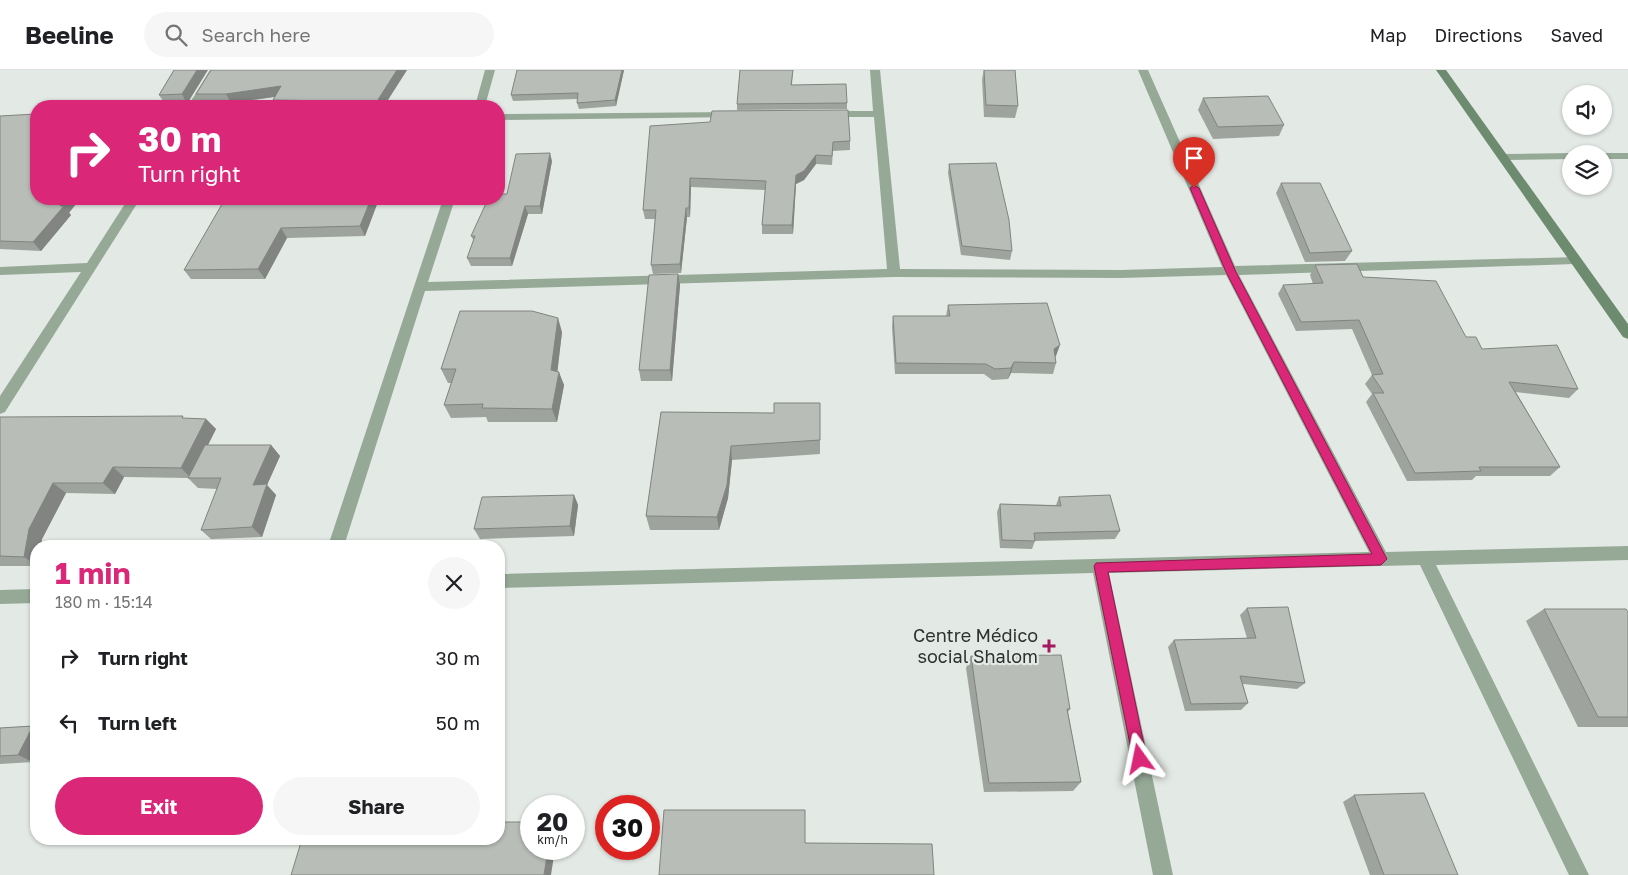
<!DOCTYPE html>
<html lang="en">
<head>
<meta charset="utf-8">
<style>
	body { margin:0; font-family:"Golos Text",sans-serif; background:#f6f6f6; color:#202124; height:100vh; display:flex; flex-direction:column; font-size:19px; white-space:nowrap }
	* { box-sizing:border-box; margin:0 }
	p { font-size:16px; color:#757577 }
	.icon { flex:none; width:28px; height:28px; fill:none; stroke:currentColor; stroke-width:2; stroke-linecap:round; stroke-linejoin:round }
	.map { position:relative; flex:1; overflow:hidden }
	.sheet { position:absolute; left:30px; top:470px; width:475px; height:305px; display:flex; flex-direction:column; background:#fff; border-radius:20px; box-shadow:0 1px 4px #0004 }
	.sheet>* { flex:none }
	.banner { position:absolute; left:30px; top:30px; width:475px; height:105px; border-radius:20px; box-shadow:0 1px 4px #0004; background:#db2777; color:#fff; overflow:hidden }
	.fabs { position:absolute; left:1562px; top:15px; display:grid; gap:10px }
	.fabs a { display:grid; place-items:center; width:50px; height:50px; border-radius:50%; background:#fff; box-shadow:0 1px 4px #0004; font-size:25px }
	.speed { position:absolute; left:520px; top:725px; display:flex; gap:10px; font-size:25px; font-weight:700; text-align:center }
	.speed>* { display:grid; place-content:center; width:65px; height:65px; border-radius:50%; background:#fff; box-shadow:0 1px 4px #0004; line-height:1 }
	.speed small { font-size:12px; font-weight:400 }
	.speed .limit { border:8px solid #d22; background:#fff; color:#111 }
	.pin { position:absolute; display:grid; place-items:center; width:42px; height:42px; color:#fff; margin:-51px -21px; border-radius:50% 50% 50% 0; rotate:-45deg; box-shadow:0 0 5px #0007 }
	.pin .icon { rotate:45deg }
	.me { position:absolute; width:55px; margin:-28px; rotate:348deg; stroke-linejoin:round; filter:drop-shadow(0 0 4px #0008) }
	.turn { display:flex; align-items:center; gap:18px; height:105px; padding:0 25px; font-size:22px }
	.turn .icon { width:65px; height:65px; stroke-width:2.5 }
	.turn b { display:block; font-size:35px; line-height:42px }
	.round { display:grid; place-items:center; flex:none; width:52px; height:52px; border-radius:26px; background:#f6f6f6 }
	.overview { display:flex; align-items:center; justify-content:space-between; height:85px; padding:0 25px }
	h1 { font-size:30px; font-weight:700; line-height:38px; color:#db2777 }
	.cta { display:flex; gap:10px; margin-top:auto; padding:10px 25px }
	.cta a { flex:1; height:58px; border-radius:30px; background:#db2777; color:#fff; font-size:20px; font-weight:700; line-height:58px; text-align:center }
	.cta a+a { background:#f6f6f6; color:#202124 }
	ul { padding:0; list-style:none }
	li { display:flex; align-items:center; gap:15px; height:65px; padding:0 25px }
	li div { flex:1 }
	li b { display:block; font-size:19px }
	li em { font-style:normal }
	header { display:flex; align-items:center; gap:30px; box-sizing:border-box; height:70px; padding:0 25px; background:#fff; border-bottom:1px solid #e0e0e0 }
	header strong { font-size:24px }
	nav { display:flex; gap:28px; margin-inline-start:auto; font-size:18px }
	.search { width:350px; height:45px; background:#f6f6f6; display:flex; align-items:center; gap:12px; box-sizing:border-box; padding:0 18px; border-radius:28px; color:#757577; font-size:19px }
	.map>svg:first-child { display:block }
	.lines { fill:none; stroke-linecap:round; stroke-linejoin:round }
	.street { fill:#95a996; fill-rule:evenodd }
	.secondary { fill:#6d8b6f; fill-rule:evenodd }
	.wall { fill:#9ea39e }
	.shaded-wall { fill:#818481 }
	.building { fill:#b8bdb8; stroke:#818481 }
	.route { fill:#db2777; stroke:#8e194d }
	.poi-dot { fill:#a31860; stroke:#e3e9e4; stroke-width:2 }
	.labels { text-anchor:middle; stroke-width:4.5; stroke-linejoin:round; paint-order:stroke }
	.poi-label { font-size:18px; fill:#2f312f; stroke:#e3e9e4; text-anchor:end }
</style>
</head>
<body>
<header>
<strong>Beeline</strong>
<div class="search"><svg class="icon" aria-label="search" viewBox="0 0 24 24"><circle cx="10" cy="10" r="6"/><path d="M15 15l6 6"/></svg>Search here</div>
<nav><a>Map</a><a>Directions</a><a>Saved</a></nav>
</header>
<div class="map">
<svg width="1628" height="805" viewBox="0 0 1628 805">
	<rect width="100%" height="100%" fill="#e3e9e4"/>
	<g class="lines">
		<g class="street">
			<polygon points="210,0 220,0 198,36 188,36"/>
			<polygon points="485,0 495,0 485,36 475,36"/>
			<polygon points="870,0 880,0 900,199 1121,200 1222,197 1138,0 1148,0 1235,196 1578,187 1580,190 1574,194 1239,205 1386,482 1628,476 1628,490 1436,495 1589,805 1569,805 1420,495 1109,503 1173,805 1153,805 1093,503 499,518 499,504 1369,482 1226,205 1121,208 894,207 425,221 344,476 328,476 443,129 455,129 428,212 887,199 874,47 828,47 823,44 828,41 873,41"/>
			<polygon points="732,42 736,43 736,47 499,50 499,44"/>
			<polygon points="1571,83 1575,84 1571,84 1571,89 1504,90 1498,87 1504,84"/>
			<polygon points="1604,83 1628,83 1628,89 1604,89 1604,84 1600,84"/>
			<polygon points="128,129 140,129 5,342 0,344 0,326 81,202 0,205 0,197 87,193"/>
			<polygon points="36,519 36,533 0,534 0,520"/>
		</g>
		<polygon class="secondary" points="1436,0 1446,0 1628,254 1628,269 1623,267"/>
	</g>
	<g class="wall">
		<polygon points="174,0 187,34 165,34 159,25"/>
		<polygon points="211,0 407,0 384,36 276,36 273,30 275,27 231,33 202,33 196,24"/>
		<polygon points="624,0 616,36 579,39 577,33 577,29 513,31 511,25"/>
		<polygon points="740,0 793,0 792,15 847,33 847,39 737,40 737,34"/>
		<polygon points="984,0 1015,0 1018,36 1015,48 984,47 982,9"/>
		<polygon points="1203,28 1284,55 1279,66 1213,69 1198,40"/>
		<polygon points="0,46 71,145 41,181 0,179"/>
		<polygon points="710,52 850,71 850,80 833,81 832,95 816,94 804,110 796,114 793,164 762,164 762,155 765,120 691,117 690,147 687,147 681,203 653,204 651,195 655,149 645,149 643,140"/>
		<polygon points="552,91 542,144 528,144 512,196 471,196 467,188 474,171 471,166 507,124"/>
		<polygon points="949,94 1012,181 1010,190 961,185 948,103"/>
		<polygon points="1281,113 1352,181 1345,191 1305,192 1276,123"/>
		<polygon points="225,129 379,129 365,166 287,168 265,209 191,209 184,200"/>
		<polygon points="1315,195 1363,207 1466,267 1482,279 1578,319 1569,328 1516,322 1560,397 1550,406 1476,406 1472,410 1407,411 1366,332 1372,324 1365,314 1372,305 1352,259 1296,261 1278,224 1283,215 1313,214 1310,205"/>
		<polygon points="678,204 680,215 672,311 641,311 639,300"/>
		<polygon points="948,235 1056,286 1055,287 1056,293 1053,304 1011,303 1008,309 992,310 984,304 895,304 892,257 893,246 946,246"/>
		<polygon points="562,262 557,301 564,315 557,352 488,352 486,347 451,348 444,335 451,313 448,313 441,299"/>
		<polygon points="820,333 820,384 732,390 728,428 719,460 650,460 646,446 661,342 774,343"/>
		<polygon points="0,347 206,349 216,359 208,375 271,375 280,386 267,415 276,425 262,467 211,469 201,460 217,419 198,418 188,408 124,407 115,424 66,423 42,469 41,476 36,476 36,496 0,496"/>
		<polygon points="574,425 578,435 574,466 480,469 474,459"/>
		<polygon points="1059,427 1120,461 1115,469 1035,471 1032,479 1000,478 997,442 1000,434 1056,435"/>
		<polygon points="1247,538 1305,613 1297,619 1243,614 1248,633 1241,640 1185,641 1168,577 1174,570 1247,568 1240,545"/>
		<polygon points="1544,539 1628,542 1628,657 1578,657 1526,551"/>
		<polygon points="971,586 1070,639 1068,642 1081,712 1073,721 984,722 966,598"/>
		<polygon points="33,656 36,658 36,686 33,692 0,694 0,658"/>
		<polygon points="1354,725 1458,805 1370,805 1343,732"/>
	</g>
	<g class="shaded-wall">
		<polygon points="197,0 208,0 187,34 182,24"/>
		<polygon points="397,0 407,0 384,36 374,36"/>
		<polygon points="622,0 624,0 616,36 615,30"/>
		<polygon points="281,16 286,25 231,33 226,24"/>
		<polygon points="550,83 552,91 542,144 540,136"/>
		<polygon points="816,85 816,94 804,110 796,114 793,164 792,155 796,105"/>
		<polygon points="690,108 691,117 690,147 689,138"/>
		<polygon points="66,129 80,129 69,143 71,145 41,181 33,172"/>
		<polygon points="371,129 379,129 365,166 360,156"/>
		<polygon points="525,136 528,144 512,196 510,188"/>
		<polygon points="686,138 687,147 681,203 680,194"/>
		<polygon points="281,158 287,168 265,209 258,199"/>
		<polygon points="678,204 680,215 672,311 670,300"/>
		<polygon points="558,248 562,262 556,314 551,300"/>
		<polygon points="1060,275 1056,286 1050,289 1054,279"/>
		<polygon points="1014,292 1011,303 1008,309 1011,298"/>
		<polygon points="559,302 564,315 557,352 552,339"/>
		<polygon points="206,349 216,359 191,408 181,398"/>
		<polygon points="271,375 280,386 267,415 276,425 262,467 252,457 253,415"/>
		<polygon points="731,376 732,390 728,428 719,460 717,447"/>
		<polygon points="113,397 124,407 115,424 103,413"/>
		<polygon points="53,413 66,423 42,469 41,476 36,476 36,495 24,487 29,459"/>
		<polygon points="574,425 578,435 574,466 570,456"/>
		<polygon points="33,656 36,658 36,686 33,692 18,685"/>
		<polygon points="548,779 555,779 551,805 544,805"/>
	</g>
	<g class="building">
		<polygon points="174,0 197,0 182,24 159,25"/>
		<polygon points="211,0 397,0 374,36 327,36 331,31 273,30 281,16 226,24 196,24"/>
		<polygon points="517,0 622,0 615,30 577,33 578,23 511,25"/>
		<polygon points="740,0 793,0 791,15 846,14 847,33 737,34"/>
		<polygon points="984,0 1015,0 1018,36 986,35"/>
		<polygon points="1268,26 1284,55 1218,57 1203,28"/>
		<polygon points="57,32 125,36 53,36"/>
		<polygon points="848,40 850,71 833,72 832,86 816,85 804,101 796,105 792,155 762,155 766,111 690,108 689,138 686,138 680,194 651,195 656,140 643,140 650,56 710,52 712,41"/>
		<polygon points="36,44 36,129 66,129 60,136 64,136 33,172 0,171 0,46"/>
		<polygon points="550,83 540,136 525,136 510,188 467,188 475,166 471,166 488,129 499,129 499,124 507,124 516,84"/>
		<polygon points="996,93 1009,150 1012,181 962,176 949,94"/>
		<polygon points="1281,113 1320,113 1352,181 1310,183"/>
		<polygon points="225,129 371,129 360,156 281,158 258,199 184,200"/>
		<polygon points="1357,194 1363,207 1436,211 1466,267 1476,267 1482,279 1557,275 1578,319 1509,312 1560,397 1479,397 1481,401 1415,403 1373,323 1384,323 1372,305 1383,304 1359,250 1301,252 1283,215 1323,213 1315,195"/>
		<polygon points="678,204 670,300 639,300 649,205"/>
		<polygon points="1047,233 1060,275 1054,279 1056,293 1014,292 1011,298 995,299 986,294 896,293 893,246 950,246 948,235"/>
		<polygon points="460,241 532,241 558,248 551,300 559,302 552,339 482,338 483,334 444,335 456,299 441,299"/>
		<polygon points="774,333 820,333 820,370 731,376 727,415 717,447 646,446 661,342 774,343"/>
		<polygon points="183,346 182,348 206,349 181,398 113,397 103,413 53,413 29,459 24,487 0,486 0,347"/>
		<polygon points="205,375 271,375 253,415 267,414 252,457 201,460 221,408 188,408"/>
		<polygon points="574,425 570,456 474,459 482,427"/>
		<polygon points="1110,425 1120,461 1034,463 1035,471 1002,470 1000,434 1061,436 1059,427"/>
		<polygon points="1288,537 1305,613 1240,606 1248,633 1191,634 1174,570 1256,568 1247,538"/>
		<polygon points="1544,539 1626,539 1628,542 1628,647 1598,647"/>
		<polygon points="1061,585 1070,639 1067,639 1081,712 989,713 971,586"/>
		<polygon points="33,656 18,685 0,686 0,658"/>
		<polygon points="1424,723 1458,805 1384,805 1354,725"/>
		<polygon points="664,740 805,740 805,773 932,774 934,805 659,805"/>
		<polygon points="499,752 531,752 531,779 548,779 544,805 291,805 302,769 499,769"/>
	</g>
	<polygon class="route" points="1194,115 1199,118 1236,202 1387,489 1381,495 1108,502 1147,689 1145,694 1140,696 1135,694 1133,689 1094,496 1096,493 1372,484 1226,202 1190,118"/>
	<path class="poi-dot" d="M1046.5 568.5h5v5h5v5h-5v5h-5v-5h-5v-5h5z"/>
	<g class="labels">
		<g class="poi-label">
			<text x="1038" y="572">Centre Médico<tspan x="1038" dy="21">social Shalom</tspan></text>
		</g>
	</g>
</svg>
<div class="fabs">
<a><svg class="icon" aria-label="sound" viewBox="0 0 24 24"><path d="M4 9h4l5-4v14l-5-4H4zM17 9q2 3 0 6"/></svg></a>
<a><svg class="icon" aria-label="layers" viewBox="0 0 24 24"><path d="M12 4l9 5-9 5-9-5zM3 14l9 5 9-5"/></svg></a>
</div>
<div class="speed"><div>20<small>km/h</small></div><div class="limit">30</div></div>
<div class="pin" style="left:1194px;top:118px;background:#d93025"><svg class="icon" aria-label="arrive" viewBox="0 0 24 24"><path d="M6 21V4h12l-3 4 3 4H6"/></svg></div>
<svg class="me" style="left:1140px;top:689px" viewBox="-20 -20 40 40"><path d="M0-17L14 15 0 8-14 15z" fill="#db2777" stroke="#fff" stroke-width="4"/></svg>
<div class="banner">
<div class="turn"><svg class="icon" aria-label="right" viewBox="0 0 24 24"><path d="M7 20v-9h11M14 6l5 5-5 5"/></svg><div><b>30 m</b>Turn right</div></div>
</div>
<section class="sheet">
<div class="overview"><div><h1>1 min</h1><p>180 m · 15:14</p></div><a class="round"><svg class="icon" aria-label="close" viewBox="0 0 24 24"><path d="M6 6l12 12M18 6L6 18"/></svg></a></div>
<ul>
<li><svg class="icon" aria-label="right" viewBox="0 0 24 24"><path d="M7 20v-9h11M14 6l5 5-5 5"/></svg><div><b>Turn right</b></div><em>30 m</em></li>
<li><svg class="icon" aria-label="left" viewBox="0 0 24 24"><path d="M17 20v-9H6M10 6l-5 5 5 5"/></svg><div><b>Turn left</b></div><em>50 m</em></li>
</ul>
<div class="cta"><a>Exit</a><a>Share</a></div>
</section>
</div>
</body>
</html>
